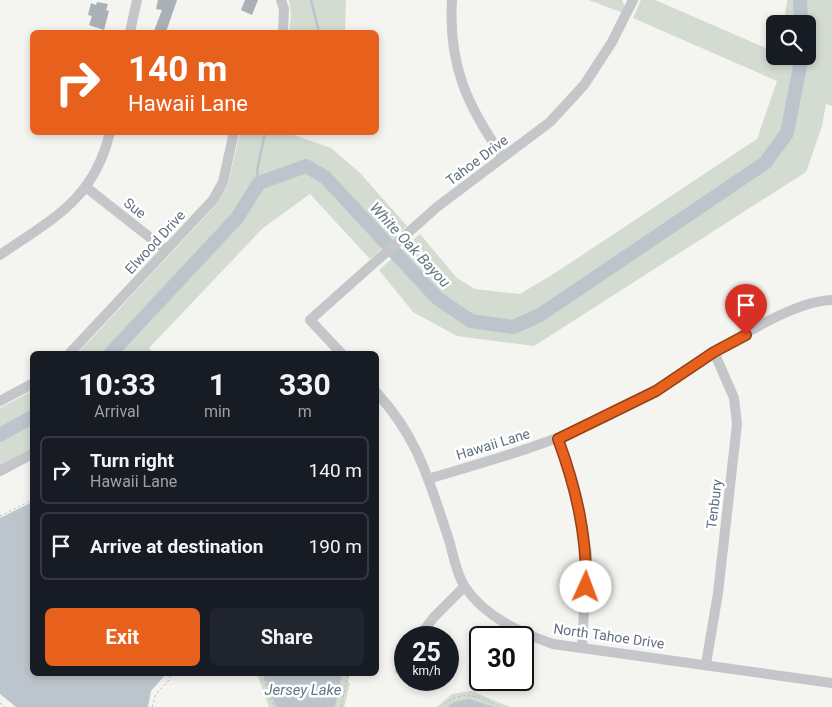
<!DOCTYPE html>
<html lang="en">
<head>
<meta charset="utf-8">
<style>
	body { margin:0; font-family:Roboto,sans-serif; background:#20242c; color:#f1f3f6; height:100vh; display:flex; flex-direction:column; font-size:19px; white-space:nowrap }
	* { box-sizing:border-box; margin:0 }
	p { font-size:16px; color:#9ea1a6 }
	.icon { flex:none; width:28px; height:28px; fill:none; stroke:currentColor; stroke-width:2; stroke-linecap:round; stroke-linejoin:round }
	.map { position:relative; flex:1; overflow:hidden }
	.details { position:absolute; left:30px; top:351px; width:349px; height:325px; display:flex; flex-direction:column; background:#171b24; border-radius:8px; box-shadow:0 2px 8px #0003 }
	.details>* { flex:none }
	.top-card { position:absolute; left:30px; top:30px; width:349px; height:105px; border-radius:8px; box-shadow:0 2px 8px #0003; background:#e7611d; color:#fff; overflow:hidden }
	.controls { position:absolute; left:766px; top:15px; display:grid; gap:10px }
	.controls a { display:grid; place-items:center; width:50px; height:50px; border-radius:8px; background:#171b24; box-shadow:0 2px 8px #0003; font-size:25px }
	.speed { position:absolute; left:394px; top:626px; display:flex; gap:10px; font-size:25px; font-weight:700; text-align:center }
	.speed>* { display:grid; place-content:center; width:65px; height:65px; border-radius:50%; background:#171b24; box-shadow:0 2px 8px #0003; line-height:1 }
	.speed small { font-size:12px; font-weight:400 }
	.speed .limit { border:2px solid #111; border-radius:8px; background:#fff; color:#111 }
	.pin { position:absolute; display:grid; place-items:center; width:42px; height:42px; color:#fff; margin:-51px -21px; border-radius:50% 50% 50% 0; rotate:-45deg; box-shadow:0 0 5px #0007 }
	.pin .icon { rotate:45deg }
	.me { position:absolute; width:55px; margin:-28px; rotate:2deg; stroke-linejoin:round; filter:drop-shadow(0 0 4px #0008) }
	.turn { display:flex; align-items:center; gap:18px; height:105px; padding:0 15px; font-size:22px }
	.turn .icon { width:65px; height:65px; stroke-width:2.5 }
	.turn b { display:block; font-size:35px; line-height:42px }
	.eta { display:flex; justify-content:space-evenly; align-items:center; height:85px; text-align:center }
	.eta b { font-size:30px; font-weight:700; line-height:35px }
	.action { display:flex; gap:10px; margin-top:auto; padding:10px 15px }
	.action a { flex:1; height:58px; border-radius:8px; background:#e7611d; color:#fff; font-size:20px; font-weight:700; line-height:58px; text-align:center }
	.action a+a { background:#20242c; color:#f1f3f6 }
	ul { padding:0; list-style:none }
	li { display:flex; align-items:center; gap:15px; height:68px; margin:0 10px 8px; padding:0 5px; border:2px solid #363941; border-radius:8px }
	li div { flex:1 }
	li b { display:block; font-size:19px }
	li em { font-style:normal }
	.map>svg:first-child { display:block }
	.green { fill:#d4dbd1 }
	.water { fill:#bcc5cc }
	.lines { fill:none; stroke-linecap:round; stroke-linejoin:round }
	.stream { stroke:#bcc5cc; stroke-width:2.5 }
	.river { stroke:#bcc5cc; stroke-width:14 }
	.building { fill:#a9b0b6 }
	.path { stroke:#bbbdbf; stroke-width:1; stroke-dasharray:2.5 2.5; stroke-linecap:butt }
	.minor { stroke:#c4c6ca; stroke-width:10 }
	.route-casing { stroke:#963f13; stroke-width:12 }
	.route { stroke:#e7611d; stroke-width:9 }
	.labels { text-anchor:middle; stroke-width:5; stroke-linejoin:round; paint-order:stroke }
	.street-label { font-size:14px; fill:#627082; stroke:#fff }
	.water-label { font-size:15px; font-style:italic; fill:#637986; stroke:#fff }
</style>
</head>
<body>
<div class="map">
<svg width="832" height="707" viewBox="0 0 832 707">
	<rect width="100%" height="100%" fill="#f4f4f0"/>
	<g class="green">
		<polygon points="289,0 346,0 345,32 289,32 291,16"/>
		<polygon points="589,0 622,0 625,7 623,13"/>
		<polygon points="641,0 655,0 775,52 775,56 808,56 808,24 784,24 787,0 832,0 832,106 826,104 822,126 806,172 534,346 457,336 413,312 379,270 420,234 457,278 475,289 520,294 555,273 757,139 777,81 633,18"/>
		<polygon points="240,133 294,133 294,135 331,148 360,173 407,226 370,259 310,194 263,228 149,348 151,351 148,354 77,354 216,205 228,184"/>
		<polygon points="32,391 32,450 0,467 0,408"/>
		<polygon points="257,674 350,674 348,682 350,683 344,707 269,707"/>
		<polygon points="471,691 510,707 437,707 452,694"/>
	</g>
	<g class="water">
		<polygon points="32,502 32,674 166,674 151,691 148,707 16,707 0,694 0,518"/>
		<polygon points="263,674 342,674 335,707 276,707"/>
		<polygon points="469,699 494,707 447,707 454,702"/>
	</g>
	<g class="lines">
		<g class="stream">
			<polyline points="311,0 319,32"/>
			<polyline points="259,183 257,171 265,132"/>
		</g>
		<g class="river">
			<polyline points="800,0 801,24"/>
			<polyline points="110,354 237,218 259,183 306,166 325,177 437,298 471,321 513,327 540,315 765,163 787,133 802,56"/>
			<polyline points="0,435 32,417"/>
		</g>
	</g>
	<g class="building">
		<polygon points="158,0 177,0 166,32 154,31 162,10 156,9"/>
		<polygon points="245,0 258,0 252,15 241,10"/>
		<polygon points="97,2 108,4 106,10 109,11 104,30 89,25 92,16 88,15 91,3 96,5"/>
	</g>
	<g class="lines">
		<g class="path">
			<polyline points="0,516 32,500"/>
			<polyline points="262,674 274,707"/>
			<polyline points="0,703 5,707"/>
			<polyline points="152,707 156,694 169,680 171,674"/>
			<polyline points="341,707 348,674"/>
			<path d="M441,707C459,689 479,695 499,707"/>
		</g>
		<g class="minor">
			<polyline points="281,0 284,9 283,32"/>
			<path d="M452,0C448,64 467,106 503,157"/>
			<polyline points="130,32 137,0"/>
			<polyline points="87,188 166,250"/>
			<path d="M0,255C52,219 94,200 110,132"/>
			<polyline points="69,354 213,200 223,182 234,132"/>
			<polyline points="342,354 310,320 437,207 550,122 584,85 612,42 633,0"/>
			<path d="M376,392C418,437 429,481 448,537C453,552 456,574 465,587C485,617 521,633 553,644L832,683"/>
			<polyline points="0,401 32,384"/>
			<polyline points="558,439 579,506 587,554 582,648"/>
			<polyline points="0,471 32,454"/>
			<path d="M428,479C488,461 548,445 604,418C622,409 641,400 658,390C700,363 783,301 832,300"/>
			<polyline points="418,638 434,617 464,587"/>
			<polyline points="706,664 718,593 737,424 734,398 714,352"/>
			<polyline points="400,670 405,659"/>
		</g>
	</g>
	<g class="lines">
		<g class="route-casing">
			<path id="route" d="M586,587C587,535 576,488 558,439L656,391L714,352L746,335"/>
		</g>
		<use href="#route" class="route"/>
	</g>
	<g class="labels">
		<g class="street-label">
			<text transform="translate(477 160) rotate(-37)" y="5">Tahoe Drive</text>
			<text transform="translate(135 208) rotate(38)" y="5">Sue</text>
			<text transform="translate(155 242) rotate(-47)" y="5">Elwood Drive</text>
			<text transform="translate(493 444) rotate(-17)" y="5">Hawaii Lane</text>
			<text transform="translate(714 504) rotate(-83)" y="5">Tenbury</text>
			<text transform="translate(609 636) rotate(8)" y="5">North Tahoe Drive</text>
		</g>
		<g class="water-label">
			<text transform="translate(410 245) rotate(47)" y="5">White Oak Bayou</text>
			<text x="303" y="695">Jersey Lake</text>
		</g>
	</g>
</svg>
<div class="controls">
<a><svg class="icon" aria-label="search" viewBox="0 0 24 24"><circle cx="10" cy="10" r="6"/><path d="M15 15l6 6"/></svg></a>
</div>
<div class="speed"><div>25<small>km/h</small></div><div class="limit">30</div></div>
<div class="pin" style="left:746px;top:335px;background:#d93025"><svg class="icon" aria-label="arrive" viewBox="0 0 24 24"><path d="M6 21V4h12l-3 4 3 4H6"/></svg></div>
<svg class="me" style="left:586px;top:587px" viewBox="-20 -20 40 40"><circle r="19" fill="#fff"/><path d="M0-13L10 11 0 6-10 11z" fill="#e7611d"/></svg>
<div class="top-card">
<div class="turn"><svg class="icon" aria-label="right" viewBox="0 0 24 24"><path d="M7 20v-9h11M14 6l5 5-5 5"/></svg><div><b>140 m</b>Hawaii Lane</div></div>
</div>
<section class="details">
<div class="eta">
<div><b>10:33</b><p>Arrival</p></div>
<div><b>1</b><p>min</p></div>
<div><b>330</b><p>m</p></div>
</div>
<ul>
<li><svg class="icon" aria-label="right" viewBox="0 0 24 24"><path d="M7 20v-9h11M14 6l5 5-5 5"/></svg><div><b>Turn right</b><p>Hawaii Lane</p></div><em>140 m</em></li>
<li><svg class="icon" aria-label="arrive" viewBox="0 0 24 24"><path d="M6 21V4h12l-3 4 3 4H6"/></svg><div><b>Arrive at destination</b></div><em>190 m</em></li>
</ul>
<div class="action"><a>Exit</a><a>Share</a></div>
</section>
</div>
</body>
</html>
